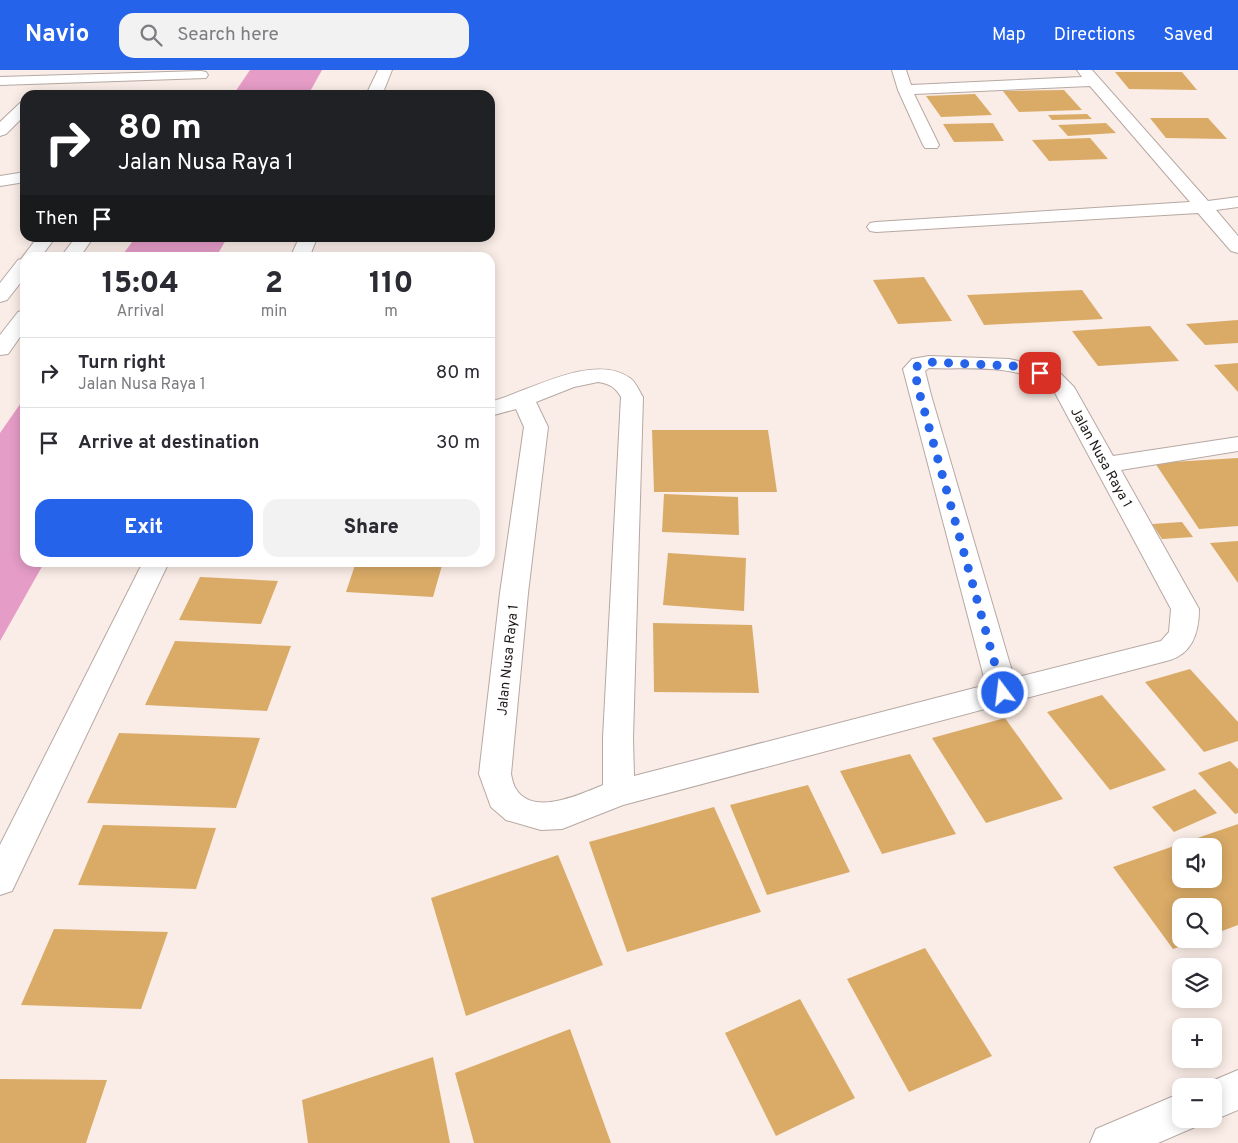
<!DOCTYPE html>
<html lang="en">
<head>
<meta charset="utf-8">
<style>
	body { margin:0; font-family:Overpass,sans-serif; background:#f2f2f3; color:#2b2b33; height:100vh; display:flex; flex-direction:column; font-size:19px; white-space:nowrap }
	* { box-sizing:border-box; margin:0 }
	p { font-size:16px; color:#7c7c81 }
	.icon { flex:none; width:28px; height:28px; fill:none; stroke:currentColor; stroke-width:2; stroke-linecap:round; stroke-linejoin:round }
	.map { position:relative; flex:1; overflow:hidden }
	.sheet { position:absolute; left:20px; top:182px; width:475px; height:315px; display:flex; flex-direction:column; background:#fff; border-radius:15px; box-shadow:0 2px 12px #0003 }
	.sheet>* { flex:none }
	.banner { position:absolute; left:20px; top:20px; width:475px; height:152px; border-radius:15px; box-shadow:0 2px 12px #0003; background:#202124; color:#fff; overflow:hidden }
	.controls { position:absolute; left:1172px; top:768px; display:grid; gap:10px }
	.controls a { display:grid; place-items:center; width:50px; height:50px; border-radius:10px; background:#fff; box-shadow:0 2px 12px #0003; font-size:25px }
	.pin { position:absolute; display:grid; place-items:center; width:42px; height:42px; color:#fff; margin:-21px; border-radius:10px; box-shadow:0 2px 8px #0006 }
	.me { position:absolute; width:55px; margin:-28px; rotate:345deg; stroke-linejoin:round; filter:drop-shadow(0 0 4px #0008) }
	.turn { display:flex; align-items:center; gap:18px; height:105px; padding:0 15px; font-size:22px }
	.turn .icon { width:65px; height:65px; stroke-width:2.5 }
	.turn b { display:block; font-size:35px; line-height:42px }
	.then { display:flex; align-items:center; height:48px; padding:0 15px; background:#0003; gap:10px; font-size:19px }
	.eta { display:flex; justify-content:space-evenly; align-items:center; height:85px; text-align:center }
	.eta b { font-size:30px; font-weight:800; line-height:35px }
	.button { display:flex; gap:10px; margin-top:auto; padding:10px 15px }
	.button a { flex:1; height:58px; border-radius:15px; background:#2563eb; color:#fff; font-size:20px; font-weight:800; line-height:58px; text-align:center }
	.button a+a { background:#f2f2f3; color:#2b2b33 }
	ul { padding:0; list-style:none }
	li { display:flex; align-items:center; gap:15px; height:70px; padding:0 15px; border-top:1px solid #e1e1e2 }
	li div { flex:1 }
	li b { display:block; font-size:19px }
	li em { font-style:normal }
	header { display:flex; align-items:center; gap:30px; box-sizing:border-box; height:70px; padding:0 25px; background:#2563eb; color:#fff }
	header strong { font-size:24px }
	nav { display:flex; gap:28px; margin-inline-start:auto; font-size:18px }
	.search { width:350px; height:45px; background:#f2f2f3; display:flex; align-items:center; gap:12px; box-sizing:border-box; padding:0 18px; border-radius:15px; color:#7c7c81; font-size:19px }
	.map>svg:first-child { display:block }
	.water { fill:#e59cc7 }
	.building { fill:#daab67; fill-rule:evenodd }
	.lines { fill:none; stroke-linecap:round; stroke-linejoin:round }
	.minor-casing { stroke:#b6a8a3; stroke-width:2 }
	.minor { fill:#fff; fill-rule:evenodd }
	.route { stroke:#2563eb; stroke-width:9; stroke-dasharray:0 16.2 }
	.labels { text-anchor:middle; stroke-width:4; stroke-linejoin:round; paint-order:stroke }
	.street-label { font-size:14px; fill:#1d1816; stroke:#fff }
</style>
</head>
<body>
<header>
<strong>Navio</strong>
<div class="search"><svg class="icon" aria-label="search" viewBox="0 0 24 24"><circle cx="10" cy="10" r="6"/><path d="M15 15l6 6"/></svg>Search here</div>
<nav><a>Map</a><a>Directions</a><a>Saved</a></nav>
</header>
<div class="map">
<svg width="1238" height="1073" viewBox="0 0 1238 1073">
	<rect width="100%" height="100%" fill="#faece6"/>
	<g class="water">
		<polygon points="250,0 322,0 308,25 233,25"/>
		<polygon points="135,168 227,168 216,187 121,187"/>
		<polygon points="25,327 25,492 44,493 0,571 0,363"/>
	</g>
	<g class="building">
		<polygon points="1115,2 1182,2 1197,20 1129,19"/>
		<polygon points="1064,20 1082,40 1019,42 1003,21"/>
		<polygon points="975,24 992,45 941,47 926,26"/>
		<polygon points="1087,44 1092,49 1052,50 1048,45"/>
		<polygon points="1150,48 1208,48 1227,69 1166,68"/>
		<polygon points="993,53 1004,71 954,72 943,54"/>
		<polygon points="1106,53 1116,63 1068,66 1058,55"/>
		<polygon points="1090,68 1108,89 1049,91 1032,70"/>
		<polygon points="924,207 952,251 898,254 873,210"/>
		<polygon points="1082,220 1103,249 984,255 967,225"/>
		<polygon points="1238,250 1238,273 1205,275 1186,254"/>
		<polygon points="1150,256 1179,291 1098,296 1072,261"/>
		<polygon points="1238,293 1238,322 1214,295"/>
		<polygon points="652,360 768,360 777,422 654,422"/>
		<polygon points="1238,388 1238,456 1199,459 1155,393"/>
		<polygon points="664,424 738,427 739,465 662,462"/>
		<polygon points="1182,452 1193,467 1162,469 1152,454"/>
		<polygon points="1238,471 1238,513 1210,473"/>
		<polygon points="668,483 746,488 744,541 663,535"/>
		<polygon points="356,492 443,492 433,527 346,522"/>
		<polygon points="200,507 278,511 261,554 179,550"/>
		<polygon points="653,553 752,555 759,623 654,622"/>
		<polygon points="175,571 291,576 267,641 145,635"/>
		<polygon points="1190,599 1238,652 1238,671 1204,682 1145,612"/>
		<polygon points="1102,625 1166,700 1110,720 1047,642"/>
		<polygon points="1005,648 1063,729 986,753 932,668"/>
		<polygon points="119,663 260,668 236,738 87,733"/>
		<polygon points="910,684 956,764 882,784 840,701"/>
		<polygon points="1230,691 1238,699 1238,743 1235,744 1198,703"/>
		<polygon points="808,715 850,802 767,825 730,735"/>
		<polygon points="1195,719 1217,743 1174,762 1152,737"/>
		<polygon points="714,737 761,842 627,882 589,772"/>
		<path d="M1238,754V855L1214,864V836H1181V869H1200L1173,879L1113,797ZM1181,776H1214V809H1181Z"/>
		<polygon points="103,755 216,758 196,819 78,815"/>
		<polygon points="558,785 603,895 466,946 431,828"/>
		<polygon points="54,859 168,862 141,939 21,935"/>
		<polygon points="925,878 992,986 909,1022 847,909"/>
		<polygon points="800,929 855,1028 776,1066 725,963"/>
		<polygon points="570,959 611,1073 474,1073 455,1003"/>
		<polygon points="433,987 450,1073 308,1073 302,1030"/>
		<polygon points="0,1009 107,1010 86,1073 0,1073"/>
	</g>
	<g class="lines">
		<g class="minor-casing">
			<g id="minor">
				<polygon points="378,0 392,0 382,25 366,25"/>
				<polygon points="892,0 906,0 911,15 1082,7 1077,0 1092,0 1208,131 1238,127 1238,137 1216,140 1238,166 1238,183 1231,181 1198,143 876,162 870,161 867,157 870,153 876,152 1190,132 1090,16 914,24 939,75 937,78 925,78 923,75 898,20"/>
				<polygon points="201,1 206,2 208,5 206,8 0,15 0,7"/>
				<polygon points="25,31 25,45 6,64 0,66 0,52 20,33"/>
				<polygon points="25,102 25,112 0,116 0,106"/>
				<polygon points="37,168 55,168 40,188 25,188 25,207 7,230 0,232 0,213 18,190 21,189"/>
				<polygon points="75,168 93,168 79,188 60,188"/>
				<polygon points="299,168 317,168 309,188 290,188"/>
				<polygon points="25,240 25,260 8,284 0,285 0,265 18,242"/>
				<path d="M929,286L1009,289L1047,297L1059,302L1074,317L1113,386L1238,367V381L1121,400L1199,539C1199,561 1193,583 1170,590L623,735L562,759L541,760L506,750L491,737L479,704L500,523L524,357L516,339L490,346V332C528,322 593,282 630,308C636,312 639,321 643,327L633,668L634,706L986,615L903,299L912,289ZM929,298C969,300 1022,292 1054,321L1171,539L1169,562L1161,571L1014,608L931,325L925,301ZM598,312C610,314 615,317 621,327L603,668V715C581,724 533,747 516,719C513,715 512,708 511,704L528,523L548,357L536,332L574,317Z"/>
				<polygon points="143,492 169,492 12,821 0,825 0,775"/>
				<polygon points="1238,1000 1238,1040 1214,1050 1212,1049 1214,1049 1214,1016 1200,1016"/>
				<polygon points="1181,1023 1181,1049 1199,1049 1195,1057 1158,1073 1090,1073 1096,1059"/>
			</g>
		</g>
		<use href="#minor" class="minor"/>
	</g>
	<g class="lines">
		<polyline class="route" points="1003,623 920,325 914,299 920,294 929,292 1014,296 1040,303"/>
	</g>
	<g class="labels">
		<g class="street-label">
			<text transform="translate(1102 387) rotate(61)" y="5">Jalan Nusa Raya 1</text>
			<text transform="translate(507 590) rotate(-84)" y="5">Jalan Nusa Raya 1</text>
		</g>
	</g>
</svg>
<div class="controls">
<a><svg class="icon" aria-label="sound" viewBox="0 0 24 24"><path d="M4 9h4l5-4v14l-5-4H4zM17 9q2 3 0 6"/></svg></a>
<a><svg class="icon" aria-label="search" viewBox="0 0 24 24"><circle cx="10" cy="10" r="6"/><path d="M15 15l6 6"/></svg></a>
<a><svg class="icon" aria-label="layers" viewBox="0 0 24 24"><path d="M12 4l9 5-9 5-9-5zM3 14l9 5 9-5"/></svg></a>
<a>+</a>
<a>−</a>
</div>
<div class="pin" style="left:1040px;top:303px;background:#d93025"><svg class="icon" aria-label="arrive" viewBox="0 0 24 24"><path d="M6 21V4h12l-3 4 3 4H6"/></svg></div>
<svg class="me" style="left:1003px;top:623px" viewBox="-20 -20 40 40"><circle r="17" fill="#2563eb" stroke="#fff" stroke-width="3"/><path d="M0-11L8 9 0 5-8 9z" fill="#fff"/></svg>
<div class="banner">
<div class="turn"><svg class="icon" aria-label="right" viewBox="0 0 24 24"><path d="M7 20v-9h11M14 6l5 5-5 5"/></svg><div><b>80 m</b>Jalan Nusa Raya 1</div></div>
<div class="then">Then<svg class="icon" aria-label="arrive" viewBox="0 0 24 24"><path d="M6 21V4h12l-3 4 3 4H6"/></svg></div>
</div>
<section class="sheet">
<div class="eta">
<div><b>15:04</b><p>Arrival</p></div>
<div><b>2</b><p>min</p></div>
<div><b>110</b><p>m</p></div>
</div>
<ul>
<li><svg class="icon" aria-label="right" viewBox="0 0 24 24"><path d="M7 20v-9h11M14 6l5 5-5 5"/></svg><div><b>Turn right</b><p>Jalan Nusa Raya 1</p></div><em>80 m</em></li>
<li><svg class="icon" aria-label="arrive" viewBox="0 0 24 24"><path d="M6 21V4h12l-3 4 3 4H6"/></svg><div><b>Arrive at destination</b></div><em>30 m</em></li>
</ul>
<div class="button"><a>Exit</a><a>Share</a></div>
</section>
</div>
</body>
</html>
